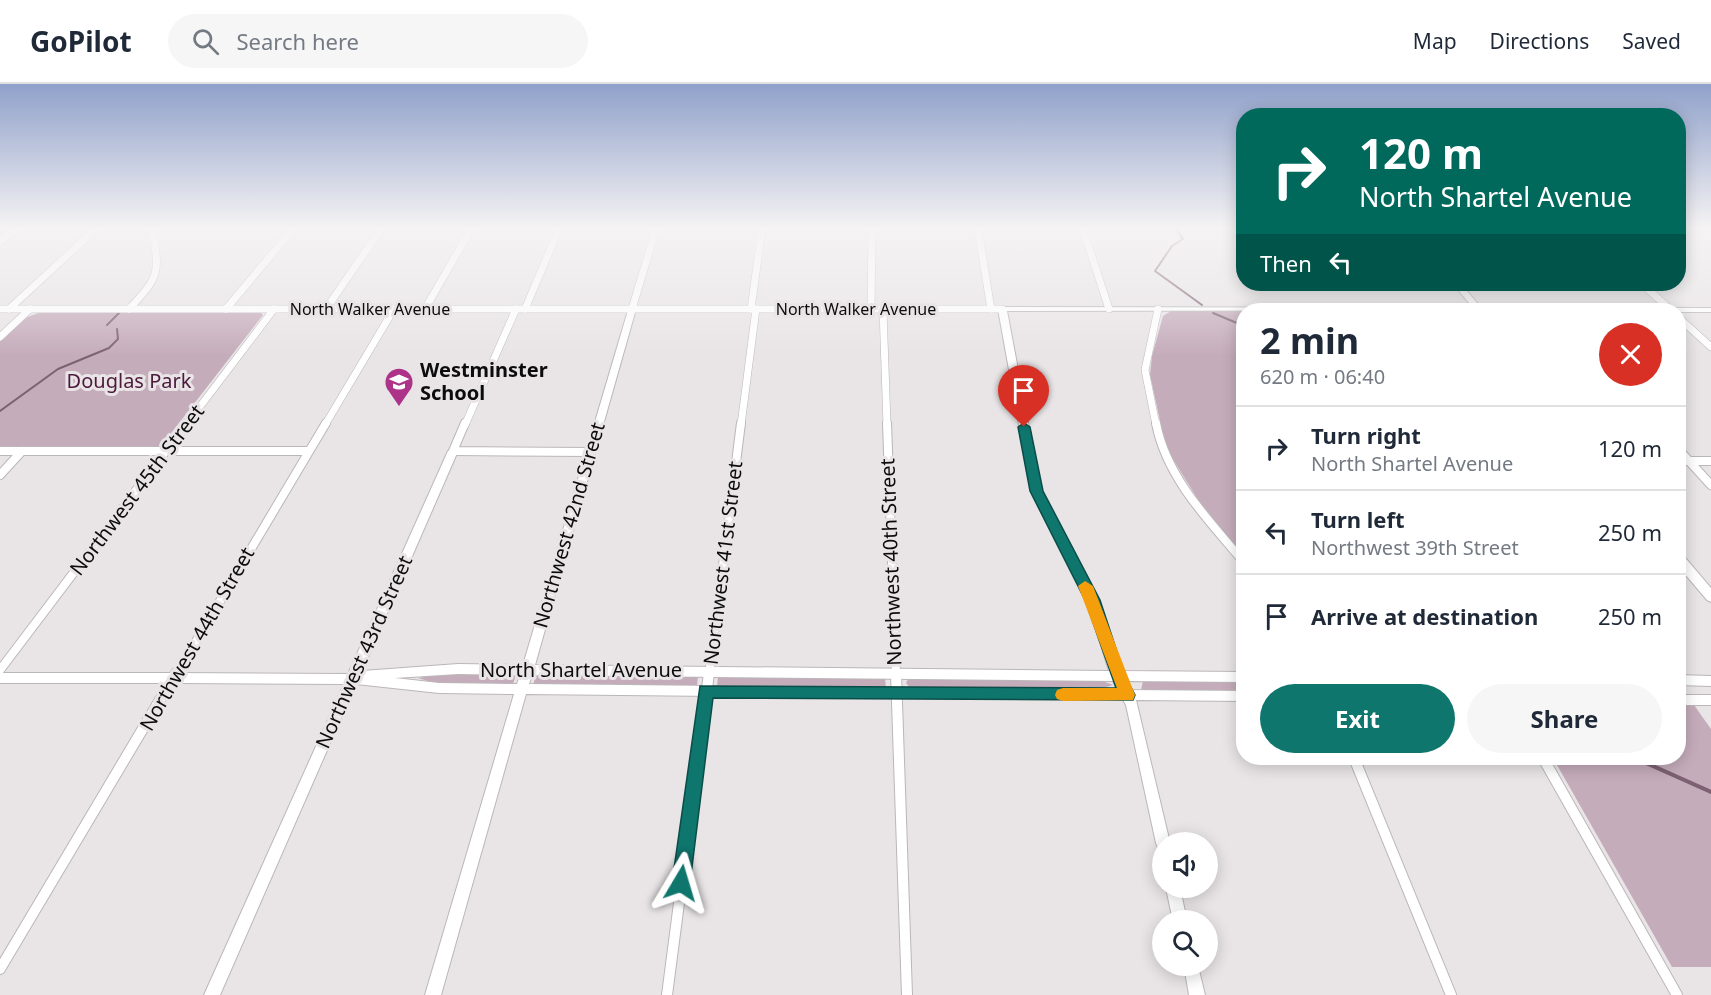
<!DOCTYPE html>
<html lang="en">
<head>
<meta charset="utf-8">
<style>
	body { margin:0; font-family:"Noto Sans",sans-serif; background:#f6f6f7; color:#1f2937; height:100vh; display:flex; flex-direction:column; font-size:22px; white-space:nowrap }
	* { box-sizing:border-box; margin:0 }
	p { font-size:20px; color:#747a83 }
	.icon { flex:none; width:33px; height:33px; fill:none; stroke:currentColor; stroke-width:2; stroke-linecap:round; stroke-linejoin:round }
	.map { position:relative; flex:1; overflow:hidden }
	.drawer { position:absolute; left:1236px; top:219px; width:450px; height:462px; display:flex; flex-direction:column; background:#fff; border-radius:24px; box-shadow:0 3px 15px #0003 }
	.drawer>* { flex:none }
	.banner { position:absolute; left:1236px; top:24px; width:450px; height:183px; border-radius:24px; box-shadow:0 3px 15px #0003; background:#00695c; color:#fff; overflow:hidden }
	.buttons { position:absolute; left:1152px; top:748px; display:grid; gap:12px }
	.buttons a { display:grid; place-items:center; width:66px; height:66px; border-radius:50%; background:#fff; box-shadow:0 3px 15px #0003; font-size:30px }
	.pin { position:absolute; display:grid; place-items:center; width:51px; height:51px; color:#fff; margin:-62px -26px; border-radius:50% 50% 50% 0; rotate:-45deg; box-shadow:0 0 6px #0007 }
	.pin .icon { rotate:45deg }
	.me { position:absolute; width:66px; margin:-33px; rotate:7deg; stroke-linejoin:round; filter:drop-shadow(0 0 4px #0008) }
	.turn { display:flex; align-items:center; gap:21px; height:126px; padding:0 24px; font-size:27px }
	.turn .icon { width:78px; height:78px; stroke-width:2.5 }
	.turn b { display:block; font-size:42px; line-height:51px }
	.then { display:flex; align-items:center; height:57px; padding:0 24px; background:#0003; gap:12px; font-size:22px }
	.round { display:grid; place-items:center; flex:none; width:63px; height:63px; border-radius:32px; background:#f6f6f7 }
	.head { display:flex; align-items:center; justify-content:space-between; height:102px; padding:0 24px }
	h1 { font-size:36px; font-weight:700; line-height:45px }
	.action { display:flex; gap:12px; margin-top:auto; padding:12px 24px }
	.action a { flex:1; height:69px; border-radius:36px; background:#0f766e; color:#fff; font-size:24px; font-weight:700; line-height:69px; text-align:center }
	.action a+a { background:#f6f6f7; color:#1f2937 }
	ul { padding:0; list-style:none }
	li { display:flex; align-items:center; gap:18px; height:84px; padding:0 24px; border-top:2px solid #e0e1e3 }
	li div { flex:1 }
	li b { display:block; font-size:22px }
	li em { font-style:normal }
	header { display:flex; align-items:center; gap:36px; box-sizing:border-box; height:84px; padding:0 30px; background:#fff; border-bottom:2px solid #e0e1e3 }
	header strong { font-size:28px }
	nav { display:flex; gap:33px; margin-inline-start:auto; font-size:21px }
	.search { width:420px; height:54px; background:#f6f6f7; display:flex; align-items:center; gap:15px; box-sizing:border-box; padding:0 21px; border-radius:33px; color:#747a83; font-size:22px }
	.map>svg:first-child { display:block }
	.green { fill:#c5acbb }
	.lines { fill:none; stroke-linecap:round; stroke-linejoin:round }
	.stream-far1 { stroke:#7d6172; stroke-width:2 }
	.stream { stroke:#7d6172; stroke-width:4 }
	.minor-far2-casing { stroke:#bbb7b9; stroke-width:8 }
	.minor-far1-casing { stroke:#bbb7b9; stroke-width:10 }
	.minor-casing { stroke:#bbb7b9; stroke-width:12 }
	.tertiary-casing { stroke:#bbb7b9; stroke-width:2 }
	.secondary-casing { stroke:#bbb7b9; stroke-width:2 }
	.minor-far2 { stroke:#fff; stroke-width:7 }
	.minor-far1 { stroke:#fff; stroke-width:8 }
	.minor { stroke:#fff; stroke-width:10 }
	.tertiary { fill:#fff; fill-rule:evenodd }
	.secondary { fill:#fff; fill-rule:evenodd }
	.route { fill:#0f766e; stroke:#0a4d48; stroke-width:1.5 }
	.slow { fill:#f59e0b }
	.labels { text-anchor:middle; stroke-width:6; stroke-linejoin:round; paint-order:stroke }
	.far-street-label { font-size:16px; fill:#0d0c0d; stroke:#e9e5e7 }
	.poi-label { font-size:20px; font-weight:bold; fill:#0d0c0d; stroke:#e9e5e7; text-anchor:start }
	.park-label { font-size:20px; fill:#4c1a3c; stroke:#e9e5e7 }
	.street-label { font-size:20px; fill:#0d0c0d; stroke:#e9e5e7 }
</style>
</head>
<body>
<header>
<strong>GoPilot</strong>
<div class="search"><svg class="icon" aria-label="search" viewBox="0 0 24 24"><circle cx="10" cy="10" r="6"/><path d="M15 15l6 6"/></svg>Search here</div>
<nav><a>Map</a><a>Directions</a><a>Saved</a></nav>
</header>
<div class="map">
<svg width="1711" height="911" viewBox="0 0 1711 911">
	<rect width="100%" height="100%" fill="#e9e5e7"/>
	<g class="green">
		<polygon points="1171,227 1243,227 1243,473 1197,414 1166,364 1150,291 1152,272 1163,232"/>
		<polygon points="41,228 260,228 263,231 162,361 150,364 0,364 0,257 25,234"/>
		<polygon points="441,590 516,591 513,600 508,601 437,600 418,594"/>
		<polygon points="536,591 698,592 697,602 533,601"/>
		<polygon points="718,592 885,594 886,604 717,602"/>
		<polygon points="908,595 1100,596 1113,601 1097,606 910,604 906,599"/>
		<polygon points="1143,597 1243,597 1243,607 1141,606"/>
		<polygon points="1679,621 1694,621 1711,645 1711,883 1672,883 1553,674 1678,674"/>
	</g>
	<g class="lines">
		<g class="stream-far1">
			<polyline points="1176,145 1183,155 1172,162 1155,187 1202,221"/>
			<polyline points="1213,229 1244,242"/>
			<polyline points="107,241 122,226"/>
			<polyline points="0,327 58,285 109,264 118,255 117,245"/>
		</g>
		<polyline class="stream" points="1635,674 1711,708"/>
		<g class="minor-far2-casing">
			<g id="minor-far2">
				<polyline points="978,145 991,225"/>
				<polyline points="1083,145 1109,225"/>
				<polyline points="0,157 16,145"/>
				<polyline points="1642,200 1671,226"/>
				<polyline points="0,225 1002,225"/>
				<polyline points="9,225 96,145"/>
				<path d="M129,225C160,192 160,189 152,145"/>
				<polyline points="226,225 293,145"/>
				<polyline points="326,225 381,145"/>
				<polyline points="425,225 471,145"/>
				<polyline points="525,225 559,145"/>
				<polyline points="632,225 656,145"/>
				<polyline points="751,225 762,145"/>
				<polyline points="871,225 872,145"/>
				<polyline points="883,225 887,341"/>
				<polyline points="1678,233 1711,263"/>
				<polyline points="0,253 30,225"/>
				<polyline points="186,341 274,225"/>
				<polyline points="325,341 394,225"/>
				<polyline points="465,341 516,225"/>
				<polyline points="741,341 756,225"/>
				<polyline points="1156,341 1145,286 1158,225"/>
			</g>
		</g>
		<g class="minor-far1-casing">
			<g id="minor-far1">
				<polyline points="465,339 453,367 591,368"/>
				<polyline points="887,339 896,591"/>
				<path d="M1156,339C1166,393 1209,437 1244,478"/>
				<polyline points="1678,365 1711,401"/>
				<polyline points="0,367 308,367"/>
				<polyline points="1678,377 1711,377"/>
				<polyline points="0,391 22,367"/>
				<polyline points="0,586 187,339"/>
				<polyline points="176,591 326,339"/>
				<polyline points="709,591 741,339"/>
			</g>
		</g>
		<g class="minor-casing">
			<g id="minor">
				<polyline points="896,589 907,911"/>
				<polyline points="0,594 176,594"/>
				<polyline points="1354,674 1451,911"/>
				<polyline points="1543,674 1677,911"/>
				<polyline points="0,885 176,589"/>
				<polyline points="667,911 709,589"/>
			</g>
		</g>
		<g class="tertiary-casing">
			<g id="tertiary">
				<path d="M629,223H635L636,225L535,581L1109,587L1087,516L1031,407L998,225L999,223L1711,224V228H1678V226L1007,227L1041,407L1099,516L1121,587L1244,588V598L1126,597L1130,606L1244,607V617L1136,616L1170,759H1162V765L1158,764L1156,759L1126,621L1123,616L526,610L441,911H425L514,610L439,609L356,600L220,911H204L344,600L176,599L172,598L170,594L172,590L176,589L348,590L448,367L453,364L458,367L362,587L458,580L523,581ZM458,590L520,591L517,600L439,599L395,594ZM532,591L1113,597L1118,606L529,600Z"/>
				<polygon points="1678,591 1711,592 1711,602 1678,601"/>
				<rect x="1678" y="611" width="33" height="10"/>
				<polygon points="1166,804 1180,804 1187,837 1173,837"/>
				<polygon points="1184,882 1198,882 1205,911 1189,911"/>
			</g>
		</g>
		<g class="secondary-casing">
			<g id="secondary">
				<polygon points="1453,200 1461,200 1483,226 1475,226"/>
				<polygon points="1678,469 1682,470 1711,504 1711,518 1707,516 1678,482"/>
			</g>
		</g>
		<use href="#minor-far2" class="minor-far2"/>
		<use href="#minor-far1" class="minor-far1"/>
		<use href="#minor" class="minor"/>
		<use href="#tertiary" class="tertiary"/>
		<use href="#secondary" class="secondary"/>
	</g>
	<linearGradient id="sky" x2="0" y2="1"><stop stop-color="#90a1ca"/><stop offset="0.53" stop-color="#f5f3f4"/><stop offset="1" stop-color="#f5f3f4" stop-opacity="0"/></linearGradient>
	<rect width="1711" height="272" fill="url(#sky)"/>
	<polygon class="route" points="1024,339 1030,343 1043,407 1100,516 1125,592 1135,611 1133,616 713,614 690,799 688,806 681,808 675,806 672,799 700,602 1116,604 1085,516 1030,407 1018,343"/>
	<polygon class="slow" points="1085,497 1093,502 1135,611 1133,616 1063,617 1057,615 1055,611 1057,606 1063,604 1117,604 1078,502"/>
	<defs>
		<g id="school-pin" transform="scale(1.5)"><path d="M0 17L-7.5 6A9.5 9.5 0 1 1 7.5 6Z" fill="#ac3388" stroke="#e9e5e7"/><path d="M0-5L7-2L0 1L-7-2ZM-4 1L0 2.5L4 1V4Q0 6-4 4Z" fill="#fff"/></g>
	</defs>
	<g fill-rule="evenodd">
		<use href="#school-pin" x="399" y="298"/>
	</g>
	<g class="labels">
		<g class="far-street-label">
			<text x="370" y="231">North Walker Avenue</text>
			<text x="856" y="231">North Walker Avenue</text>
		</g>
		<g class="poi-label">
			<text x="420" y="293">Westminster<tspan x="420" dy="23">School</tspan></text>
		</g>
		<g class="park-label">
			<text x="129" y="304">Douglas Park</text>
		</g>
		<g class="street-label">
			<text transform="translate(137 406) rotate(-53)" y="7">Northwest 45th Street</text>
			<text transform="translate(569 441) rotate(-74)" y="7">Northwest 42nd Street</text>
			<text transform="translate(891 478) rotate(-92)" y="7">Northwest 40th Street</text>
			<text transform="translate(723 479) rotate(-83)" y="7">Northwest 41st Street</text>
			<text transform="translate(197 555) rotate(-60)" y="7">Northwest 44th Street</text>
			<text transform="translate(364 568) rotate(-66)" y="7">Northwest 43rd Street</text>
			<text x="581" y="593">North Shartel Avenue</text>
		</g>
	</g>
</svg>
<div class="buttons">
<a><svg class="icon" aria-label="sound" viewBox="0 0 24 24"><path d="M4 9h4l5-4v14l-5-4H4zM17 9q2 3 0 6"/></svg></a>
<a><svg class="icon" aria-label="search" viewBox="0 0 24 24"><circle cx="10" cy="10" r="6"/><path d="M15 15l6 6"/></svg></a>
</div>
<div class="pin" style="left:1024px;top:343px;background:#d93025"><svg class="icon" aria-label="arrive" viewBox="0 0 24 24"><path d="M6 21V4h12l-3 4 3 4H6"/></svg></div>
<svg class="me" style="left:681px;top:799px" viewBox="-20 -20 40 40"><path d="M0-17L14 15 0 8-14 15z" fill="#0f766e" stroke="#fff" stroke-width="4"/></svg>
<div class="banner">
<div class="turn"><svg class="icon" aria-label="right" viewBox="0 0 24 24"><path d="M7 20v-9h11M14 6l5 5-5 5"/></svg><div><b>120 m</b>North Shartel Avenue</div></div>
<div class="then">Then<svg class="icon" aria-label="left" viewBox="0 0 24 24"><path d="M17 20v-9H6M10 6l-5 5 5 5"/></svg></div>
</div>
<section class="drawer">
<div class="head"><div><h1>2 min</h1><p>620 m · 06:40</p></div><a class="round" style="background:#d93025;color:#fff"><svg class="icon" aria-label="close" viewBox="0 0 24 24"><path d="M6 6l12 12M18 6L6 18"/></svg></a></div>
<ul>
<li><svg class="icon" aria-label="right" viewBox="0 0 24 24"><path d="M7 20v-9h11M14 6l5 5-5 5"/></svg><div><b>Turn right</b><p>North Shartel Avenue</p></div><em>120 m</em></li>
<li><svg class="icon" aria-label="left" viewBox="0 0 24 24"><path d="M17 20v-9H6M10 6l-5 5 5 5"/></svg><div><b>Turn left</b><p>Northwest 39th Street</p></div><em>250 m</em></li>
<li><svg class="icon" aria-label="arrive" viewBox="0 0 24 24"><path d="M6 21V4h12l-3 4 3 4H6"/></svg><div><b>Arrive at destination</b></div><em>250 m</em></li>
</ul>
<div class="action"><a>Exit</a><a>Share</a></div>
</section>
</div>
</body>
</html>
